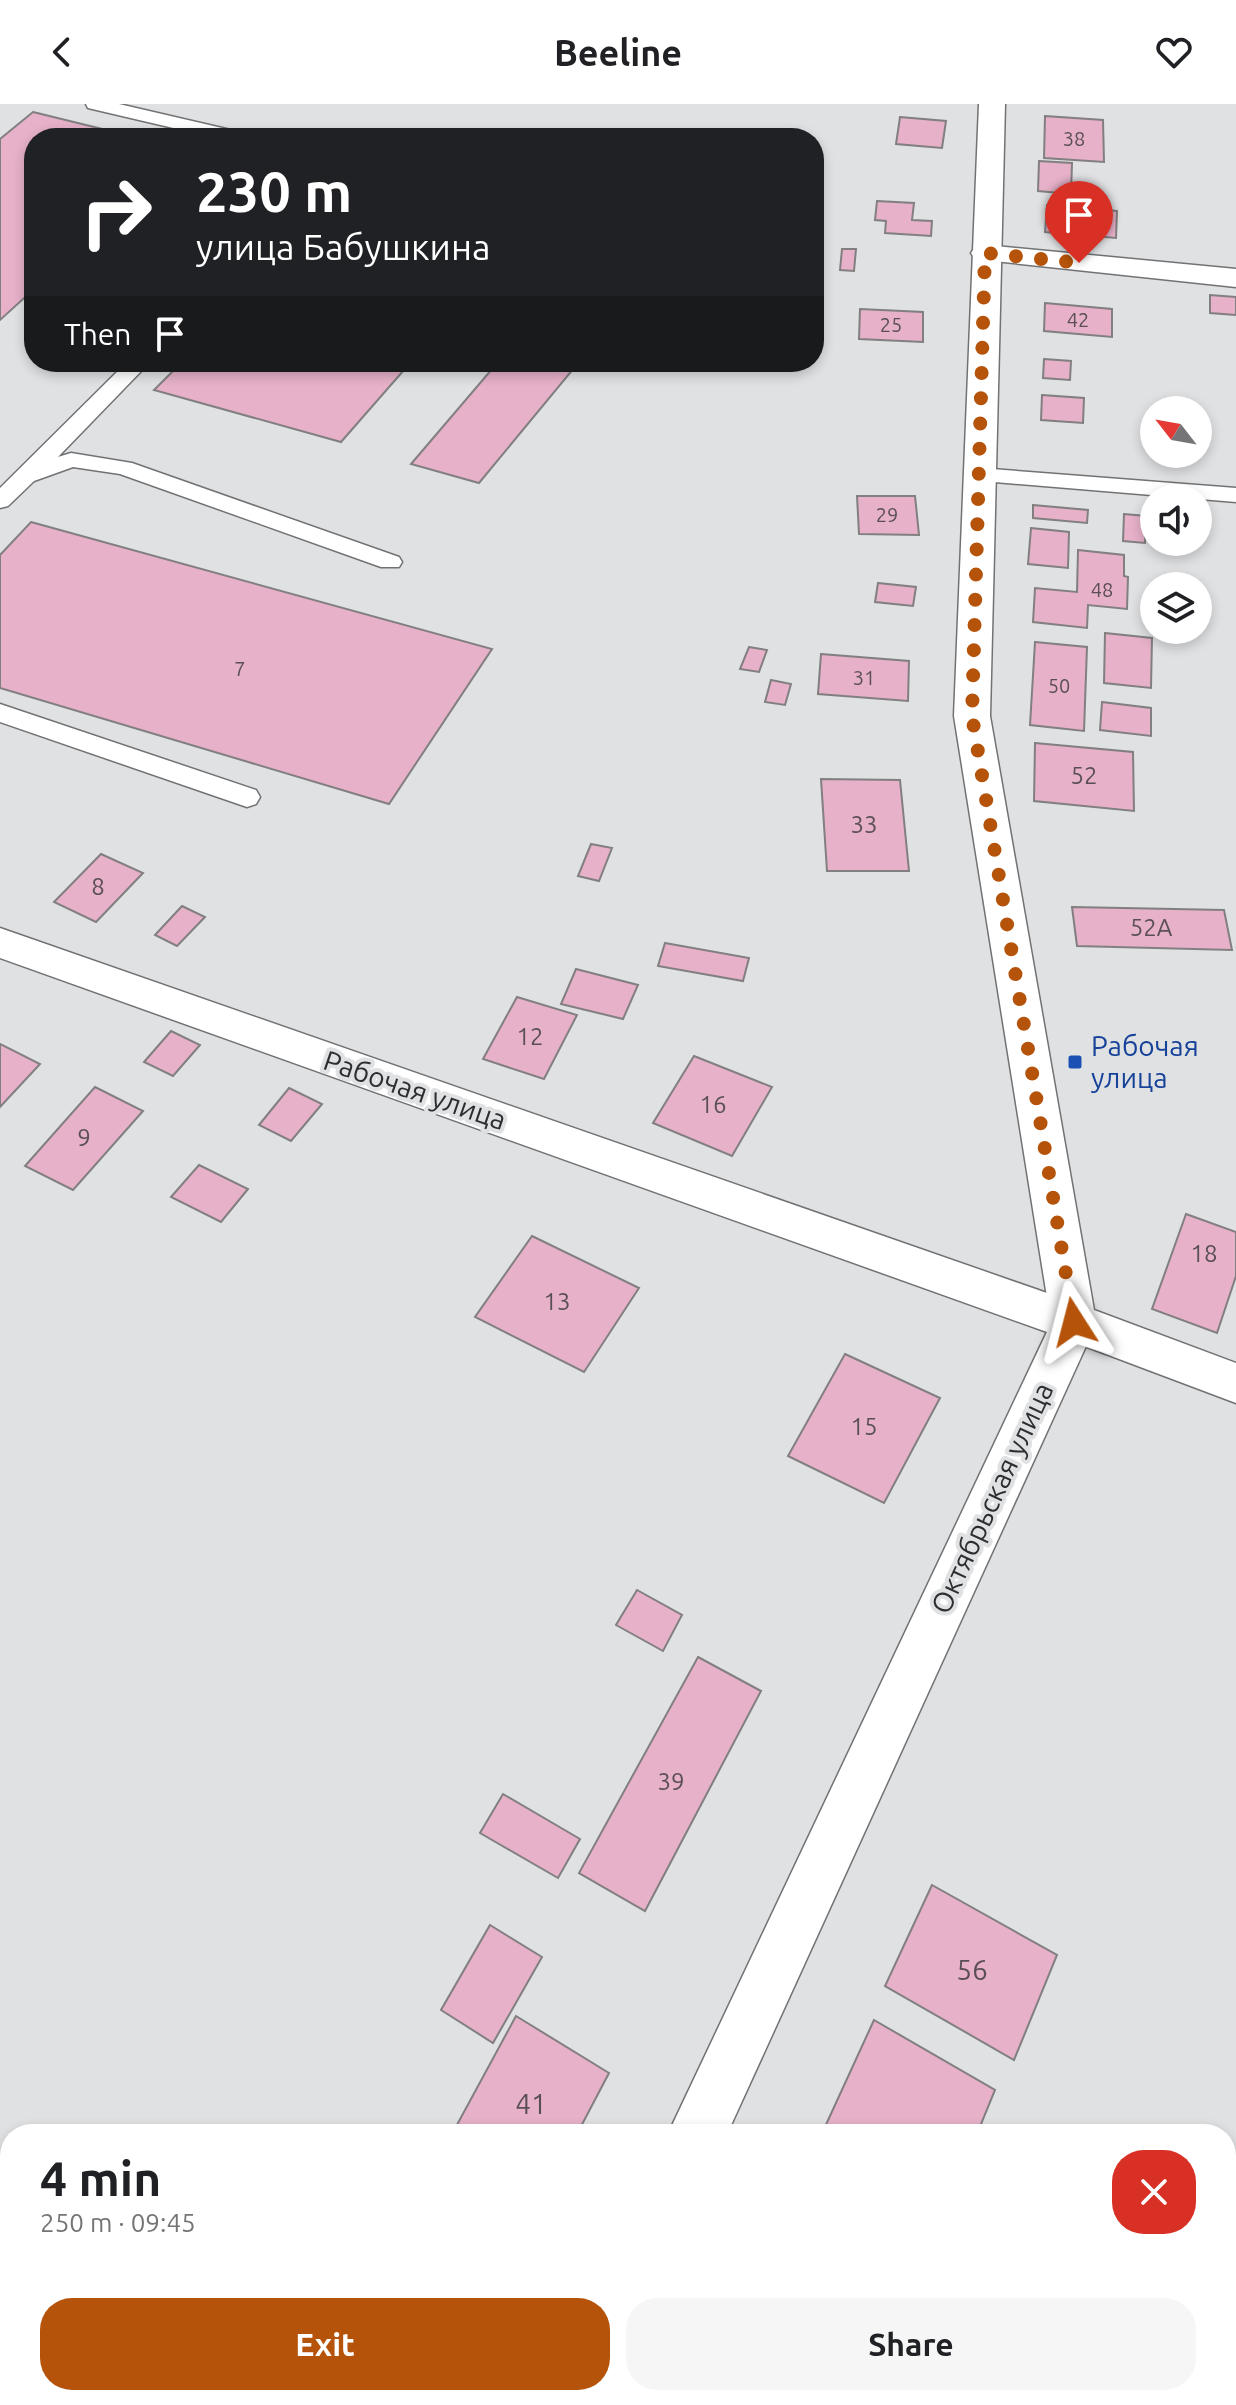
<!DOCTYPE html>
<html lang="en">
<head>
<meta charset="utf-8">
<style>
	body { margin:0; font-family:Ubuntu,sans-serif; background:#f6f6f6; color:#202124; height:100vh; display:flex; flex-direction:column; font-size:30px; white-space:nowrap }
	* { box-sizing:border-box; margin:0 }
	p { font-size:26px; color:#757577 }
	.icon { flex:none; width:44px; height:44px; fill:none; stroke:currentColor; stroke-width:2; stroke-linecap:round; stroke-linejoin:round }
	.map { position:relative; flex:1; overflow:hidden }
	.drawer { position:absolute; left:0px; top:2020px; width:1236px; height:282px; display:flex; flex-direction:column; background:#fff; border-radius:32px 32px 0 0; box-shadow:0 4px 12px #0003 }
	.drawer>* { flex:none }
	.hud { position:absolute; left:24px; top:24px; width:800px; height:244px; border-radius:32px; box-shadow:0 4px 12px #0003; background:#202124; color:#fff; overflow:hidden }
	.needle { width:52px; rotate:301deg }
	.fabs { position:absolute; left:1140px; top:292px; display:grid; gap:16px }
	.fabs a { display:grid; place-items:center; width:72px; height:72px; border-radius:50%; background:#fff; box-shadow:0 4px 12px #0003; font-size:40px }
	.pin { position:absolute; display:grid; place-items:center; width:68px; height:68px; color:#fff; margin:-82px -34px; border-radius:50% 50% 50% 0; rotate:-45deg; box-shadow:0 0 8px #0007 }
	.pin .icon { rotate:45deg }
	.me { position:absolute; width:88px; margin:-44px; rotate:351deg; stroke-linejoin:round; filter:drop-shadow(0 0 6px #0008) }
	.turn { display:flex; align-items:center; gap:28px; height:168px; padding:0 40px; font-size:36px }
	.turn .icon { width:104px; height:104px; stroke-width:2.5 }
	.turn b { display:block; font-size:56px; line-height:68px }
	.then { display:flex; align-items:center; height:76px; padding:0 40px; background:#0003; gap:16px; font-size:30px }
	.round { display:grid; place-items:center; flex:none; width:84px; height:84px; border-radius:32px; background:#f6f6f6 }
	.summary { display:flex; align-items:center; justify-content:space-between; height:136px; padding:0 40px }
	h1 { font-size:48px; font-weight:700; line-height:60px }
	.primary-button { display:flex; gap:16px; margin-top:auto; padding:16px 40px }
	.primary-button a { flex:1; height:92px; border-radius:32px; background:#b45309; color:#fff; font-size:32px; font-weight:700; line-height:92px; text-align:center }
	.primary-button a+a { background:#f6f6f6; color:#202124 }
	header { display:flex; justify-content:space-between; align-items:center; height:104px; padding:0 40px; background:#fff; font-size:36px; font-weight:700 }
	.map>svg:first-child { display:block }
	.building { fill:#e6b1c9; stroke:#827f80; stroke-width:2 }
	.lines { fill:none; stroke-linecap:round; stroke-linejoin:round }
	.service-casing { stroke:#717274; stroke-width:3 }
	.minor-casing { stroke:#717274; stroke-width:3 }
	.tertiary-casing { stroke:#717274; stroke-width:3 }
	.service { fill:#fff; fill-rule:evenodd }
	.minor { fill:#fff; fill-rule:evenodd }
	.tertiary { fill:#fff; fill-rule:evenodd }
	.route { stroke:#b45309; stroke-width:14; stroke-dasharray:0 25.2 }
	.transit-dot { fill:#1a4fb4; stroke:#e0e1e3; stroke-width:3 }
	.labels { text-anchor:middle; stroke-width:8; stroke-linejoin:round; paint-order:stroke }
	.far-number-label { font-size:20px; fill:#5b4f56 }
	.number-label { font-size:24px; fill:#5b4f56 }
	.transit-label { font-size:28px; fill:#164399; stroke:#e0e1e3; text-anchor:start }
	.street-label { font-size:28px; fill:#2d2e2f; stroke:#e0e1e3 }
	.near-number-label { font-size:28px; fill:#5b4f56 }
</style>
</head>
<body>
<header><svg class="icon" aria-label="back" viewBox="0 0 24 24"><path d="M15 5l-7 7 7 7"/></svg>Beeline<svg class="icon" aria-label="heart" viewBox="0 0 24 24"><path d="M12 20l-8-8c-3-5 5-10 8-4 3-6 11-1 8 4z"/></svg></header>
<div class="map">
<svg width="1236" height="2301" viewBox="0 0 1236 2301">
	<rect width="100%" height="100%" fill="#e0e1e3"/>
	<g class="building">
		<polygon points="33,8 139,34 34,34 34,185 0,216 0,35"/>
		<polygon points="1045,12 1103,16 1104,58 1044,54"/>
		<polygon points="900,13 946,17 942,44 896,40"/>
		<polygon points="1039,57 1072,59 1071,90 1038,87"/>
		<polygon points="877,97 914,99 912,116 932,117 931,132 885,129 886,117 875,116"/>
		<polygon points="1047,101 1117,107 1116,134 1045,128"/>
		<polygon points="842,145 856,145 854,167 840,166"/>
		<polygon points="1210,191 1236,193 1236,211 1210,209"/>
		<polygon points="1045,199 1112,205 1112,233 1044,227"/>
		<polygon points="860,205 923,208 923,238 859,235"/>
		<polygon points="1044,255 1071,257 1070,276 1043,274"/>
		<polygon points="182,258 411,258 341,338 154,286"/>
		<polygon points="498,258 579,258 479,379 411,360"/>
		<polygon points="1042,291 1084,294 1083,319 1041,316"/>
		<polygon points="857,392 915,392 919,431 859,430"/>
		<polygon points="1033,401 1088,406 1087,419 1033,414"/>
		<polygon points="1124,410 1146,412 1145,439 1123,437"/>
		<polygon points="31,418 492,545 389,700 0,584 0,451"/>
		<polygon points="1031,424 1069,428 1068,464 1028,460"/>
		<polygon points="1078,446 1124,451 1124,472 1128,473 1127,505 1088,501 1087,524 1033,518 1035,484 1077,488"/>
		<polygon points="878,479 916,483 913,502 875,498"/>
		<polygon points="1105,529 1152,534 1151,584 1104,579"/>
		<polygon points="1035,538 1087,543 1084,627 1030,621"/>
		<polygon points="749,543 767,546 759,568 740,565"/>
		<polygon points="821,550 909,557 908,597 818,590"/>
		<polygon points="771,576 791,580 785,601 765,598"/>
		<polygon points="1102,598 1151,604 1151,632 1100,626"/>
		<polygon points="1035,639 1133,648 1134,707 1034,697"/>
		<polygon points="821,675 900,676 909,767 827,767"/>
		<polygon points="591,740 612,744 599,777 578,772"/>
		<polygon points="101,750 143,769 96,818 54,798"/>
		<polygon points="182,802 205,813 177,842 155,831"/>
		<polygon points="1072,803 1224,806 1232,846 1077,842"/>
		<polygon points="665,839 749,854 743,877 658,862"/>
		<polygon points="576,865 638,881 623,915 561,900"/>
		<polygon points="517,893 577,911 544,975 483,955"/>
		<polygon points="171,927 200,941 173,972 144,958"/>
		<polygon points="0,940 40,960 0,1003"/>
		<polygon points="694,952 772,983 732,1052 653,1019"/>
		<polygon points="95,983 143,1007 73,1086 25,1062"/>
		<polygon points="289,984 322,1000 291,1037 259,1021"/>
		<polygon points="199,1061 248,1085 221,1118 171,1093"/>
		<polygon points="1186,1110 1236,1128 1236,1172 1217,1229 1152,1205"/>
		<polygon points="532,1132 639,1184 584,1268 475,1213"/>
		<polygon points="845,1250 940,1294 884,1399 788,1352"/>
		<polygon points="637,1486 682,1511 663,1547 616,1521"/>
		<polygon points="698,1553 761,1587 645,1807 579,1769"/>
		<polygon points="503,1690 580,1735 558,1774 480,1729"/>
		<polygon points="932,1781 1057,1851 1014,1956 885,1882"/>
		<polygon points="490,1821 542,1853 493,1939 441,1906"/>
		<polygon points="516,1912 609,1969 577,2030 452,2030"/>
		<polygon points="874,1916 995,1986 977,2030 831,2030 824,2025"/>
		<polygon points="318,2292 433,2292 429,2301 332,2301"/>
	</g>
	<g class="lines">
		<g class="service-casing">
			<g id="service">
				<polygon points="86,0 119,0 248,30 251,34 216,34 88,4"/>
				<polygon points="127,258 150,258 58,353 71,349 132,359 399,453 402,458 399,463 381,463 120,370 73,363 34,377 8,402 0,404 0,384"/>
				<polygon points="978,364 1236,384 1236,398 970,376 966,371 970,366"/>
				<polygon points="0,600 256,686 260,693 256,700 247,703 0,618"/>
				<polygon points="1151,2292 1214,2292 1218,2301 1155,2301"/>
			</g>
		</g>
		<g class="minor-casing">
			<g id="minor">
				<polygon points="985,141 1236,165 1236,183 975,155 971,149 975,143"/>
				<polygon points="0,824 1090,1204 1097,1218 727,2030 668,2030 1047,1228 0,854"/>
				<polygon points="544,2292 606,2292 602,2301 540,2301"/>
			</g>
		</g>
		<g class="tertiary-casing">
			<polygon id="tertiary" points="979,0 1005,0 990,612 1094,1206 1236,1259 1236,1299 1058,1232 1051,1218 954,612"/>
		</g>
		<use href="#service" class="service"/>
		<use href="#minor" class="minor"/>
		<use href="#tertiary" class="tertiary"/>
	</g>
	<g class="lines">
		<polyline class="route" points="1074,1218 972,612 985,149 1079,159"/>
	</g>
	<rect class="transit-dot" x="1067" y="950" width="16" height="16" rx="4"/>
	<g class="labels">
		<g class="far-number-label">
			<text x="1074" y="42">38</text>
			<text x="1078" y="223">42</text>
			<text x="891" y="228">25</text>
			<text x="887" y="418">29</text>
			<text x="1102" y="493">48</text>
			<text x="240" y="572">7</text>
			<text x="864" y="581">31</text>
			<text x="1059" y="589">50</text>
		</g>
		<g class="number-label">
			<text x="1084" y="680">52</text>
			<text x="864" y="729">33</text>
			<text x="98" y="791">8</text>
			<text x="1151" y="832">52А</text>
			<text x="530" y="941">12</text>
			<text x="713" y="1009">16</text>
			<text x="84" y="1042">9</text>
			<text x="1204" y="1158">18</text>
			<text x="557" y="1206">13</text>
			<text x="864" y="1331">15</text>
			<text x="671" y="1686">39</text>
		</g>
		<g class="transit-label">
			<text x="1091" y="952">Рабочая<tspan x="1091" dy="32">улица</tspan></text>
		</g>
		<g class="street-label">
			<text transform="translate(415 986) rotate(19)" y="10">Рабочая улица</text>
			<text transform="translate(992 1394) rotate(-65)" y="10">Октябрьская улица</text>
		</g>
		<g class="near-number-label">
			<text x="972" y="1876">56</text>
			<text x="531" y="2010">41</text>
		</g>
	</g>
</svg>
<div class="fabs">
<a><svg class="needle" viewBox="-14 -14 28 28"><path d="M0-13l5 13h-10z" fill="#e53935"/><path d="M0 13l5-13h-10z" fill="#757577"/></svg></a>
<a><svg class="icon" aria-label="sound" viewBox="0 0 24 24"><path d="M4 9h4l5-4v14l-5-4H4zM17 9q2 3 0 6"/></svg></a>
<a><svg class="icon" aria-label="layers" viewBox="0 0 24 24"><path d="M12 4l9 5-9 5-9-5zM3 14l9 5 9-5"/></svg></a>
</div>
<div class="pin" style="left:1079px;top:159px;background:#d93025"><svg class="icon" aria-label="arrive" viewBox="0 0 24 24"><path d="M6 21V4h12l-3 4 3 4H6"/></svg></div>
<svg class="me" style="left:1074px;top:1218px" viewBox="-20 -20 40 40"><path d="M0-17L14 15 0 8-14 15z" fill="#b45309" stroke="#fff" stroke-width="4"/></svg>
<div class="hud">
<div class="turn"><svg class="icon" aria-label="right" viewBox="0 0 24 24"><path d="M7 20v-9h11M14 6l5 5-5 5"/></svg><div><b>230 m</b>улица Бабушкина</div></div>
<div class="then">Then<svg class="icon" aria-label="arrive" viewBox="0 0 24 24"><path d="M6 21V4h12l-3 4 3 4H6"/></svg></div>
</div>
<section class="drawer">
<div class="summary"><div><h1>4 min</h1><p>250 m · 09:45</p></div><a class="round" style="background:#d93025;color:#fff"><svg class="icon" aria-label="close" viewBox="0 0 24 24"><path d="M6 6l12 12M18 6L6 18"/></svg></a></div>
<div class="primary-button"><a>Exit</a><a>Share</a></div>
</section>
</div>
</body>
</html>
